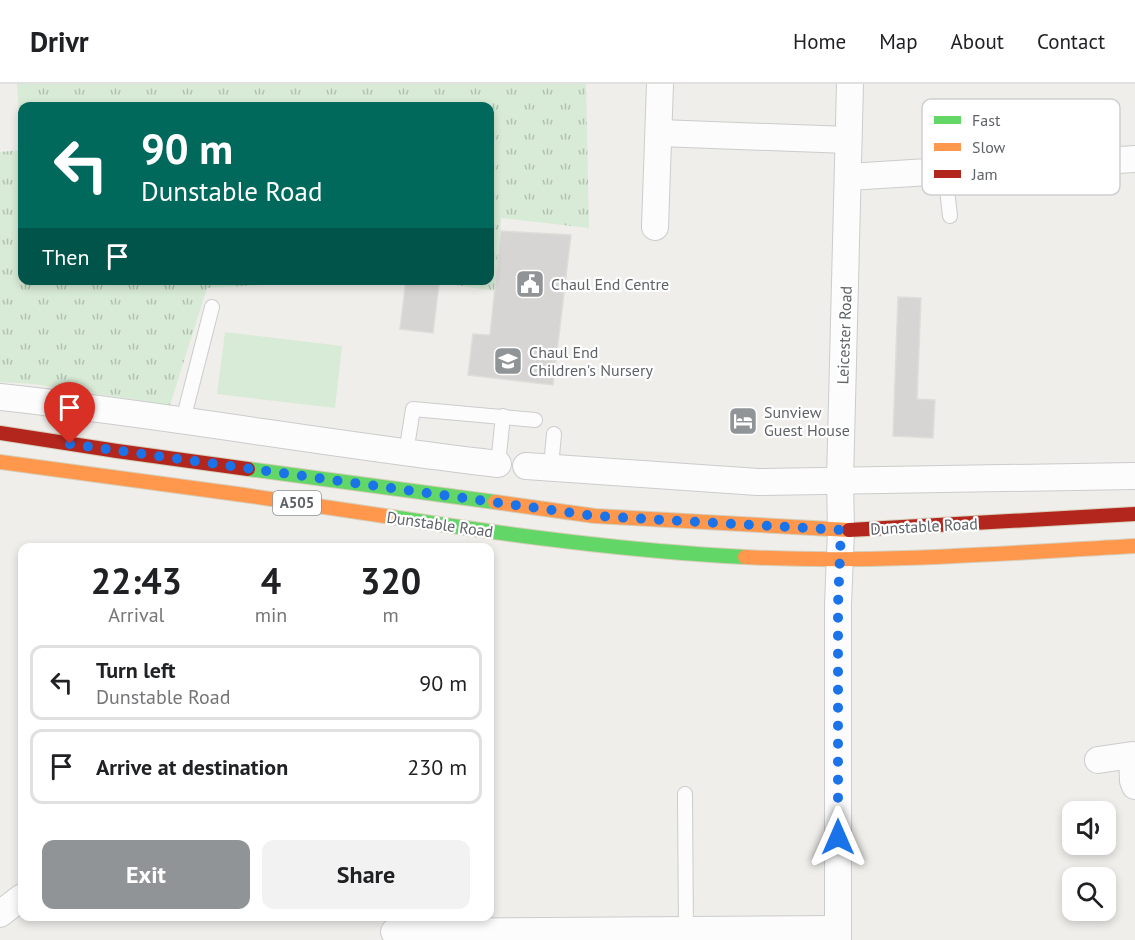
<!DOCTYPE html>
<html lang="en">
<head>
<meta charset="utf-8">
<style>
	body { margin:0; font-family:"PT Sans",sans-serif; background:#f2f2f2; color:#202124; height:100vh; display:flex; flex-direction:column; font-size:22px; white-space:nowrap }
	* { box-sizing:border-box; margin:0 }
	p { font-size:20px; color:#757577 }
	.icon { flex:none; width:33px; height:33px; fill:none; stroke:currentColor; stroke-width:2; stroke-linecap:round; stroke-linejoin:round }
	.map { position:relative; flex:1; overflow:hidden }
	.details { position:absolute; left:18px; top:459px; width:476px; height:378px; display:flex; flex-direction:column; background:#fff; border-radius:12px; box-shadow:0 3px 9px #0003 }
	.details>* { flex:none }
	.guide { position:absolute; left:18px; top:18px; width:476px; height:183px; border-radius:12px; box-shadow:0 3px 9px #0003; background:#00695c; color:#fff; overflow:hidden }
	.controls { position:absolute; left:1062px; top:717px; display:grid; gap:12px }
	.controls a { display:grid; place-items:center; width:54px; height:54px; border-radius:12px; background:#fff; box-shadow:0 3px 9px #0003; font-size:30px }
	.pin { position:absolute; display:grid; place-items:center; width:51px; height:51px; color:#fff; margin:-62px -26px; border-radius:50% 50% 50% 0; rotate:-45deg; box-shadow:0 0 6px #0007 }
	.pin .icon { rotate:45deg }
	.me { position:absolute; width:66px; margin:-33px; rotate:0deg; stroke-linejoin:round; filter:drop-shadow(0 0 4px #0008) }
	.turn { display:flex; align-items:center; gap:21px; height:126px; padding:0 24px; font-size:27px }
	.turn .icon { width:78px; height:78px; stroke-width:2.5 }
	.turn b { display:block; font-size:42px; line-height:51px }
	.then { display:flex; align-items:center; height:57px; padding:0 24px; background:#0003; gap:12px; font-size:22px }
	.eta { display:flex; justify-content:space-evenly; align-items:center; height:102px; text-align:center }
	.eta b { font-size:36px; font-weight:700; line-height:42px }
	.primary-button { display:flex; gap:12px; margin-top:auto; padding:12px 24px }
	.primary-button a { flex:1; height:69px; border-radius:12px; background:#919496; color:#fff; font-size:24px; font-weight:700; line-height:69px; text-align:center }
	.primary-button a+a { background:#f2f2f2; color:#202124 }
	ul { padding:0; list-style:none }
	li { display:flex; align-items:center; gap:18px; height:75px; margin:0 12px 9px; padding:0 12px; border:3px solid #e0e0e0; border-radius:12px }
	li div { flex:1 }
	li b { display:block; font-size:22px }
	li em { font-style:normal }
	header { display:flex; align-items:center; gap:36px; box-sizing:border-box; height:84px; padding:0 30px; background:#fff; border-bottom:2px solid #e0e0e0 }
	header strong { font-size:28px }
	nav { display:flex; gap:33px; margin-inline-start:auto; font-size:21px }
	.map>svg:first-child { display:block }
	.grass { fill:#d8ebd6 }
	.park { fill:url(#park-tufts) }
	.building { fill:#d6d5d3; stroke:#deddd9; stroke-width:1.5 }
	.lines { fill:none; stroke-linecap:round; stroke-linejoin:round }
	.lane-casing { stroke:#cbcccc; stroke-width:16 }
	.street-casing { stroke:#cbcccc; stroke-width:28 }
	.fast-casing { stroke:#d7ceb8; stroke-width:16 }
	.slow-casing { stroke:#d7ceb8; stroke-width:16 }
	.jam-casing { stroke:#d7ceb8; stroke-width:16 }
	.lane { stroke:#fdfcfc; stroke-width:14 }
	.street { stroke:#fdfcfc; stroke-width:26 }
	.fast { stroke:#63d668; stroke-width:14 }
	.slow { stroke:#ff974d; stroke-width:14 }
	.jam { stroke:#b3261e; stroke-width:14 }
	.route { stroke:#1a73e8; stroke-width:10; stroke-dasharray:0 18 }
	.labels { text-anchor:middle; stroke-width:4.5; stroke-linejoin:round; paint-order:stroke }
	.shield { fill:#fff; stroke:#8f9295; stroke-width:1.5 }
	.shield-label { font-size:15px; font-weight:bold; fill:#5f6368 }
	.poi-label { font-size:16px; fill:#5f6368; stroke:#fff; text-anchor:start }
	.street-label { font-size:16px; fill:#5f6368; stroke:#fff }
	.key { fill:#fff; stroke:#cfd0d2; stroke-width:1.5 }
	.key-label { font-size:16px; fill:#5f6368 }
</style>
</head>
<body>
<header>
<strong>Drivr</strong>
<nav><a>Home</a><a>Map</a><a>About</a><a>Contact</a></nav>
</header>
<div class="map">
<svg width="1135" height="856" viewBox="0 0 1135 856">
	<defs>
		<pattern id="park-tufts" width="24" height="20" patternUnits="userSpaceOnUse" patternTransform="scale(1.5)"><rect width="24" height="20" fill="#d8ebd6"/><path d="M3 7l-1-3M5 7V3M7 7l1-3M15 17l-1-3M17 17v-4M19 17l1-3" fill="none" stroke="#b2c2b1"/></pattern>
	</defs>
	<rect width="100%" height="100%" fill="#efeeea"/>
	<polygon class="grass" points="225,248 342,262 335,324 217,310"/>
	<polygon class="park" points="17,0 586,0 589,144 501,134 495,207 430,197 489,196 489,22 22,22 22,196 333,197 207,204 170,321 33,300 0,298 0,68 21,66"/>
	<g class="building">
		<polygon points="501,147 571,151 553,301 468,291 473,250 490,251"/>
		<polygon points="406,196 439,200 433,249 400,245"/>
		<polygon points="898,213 921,214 917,315 935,316 933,354 893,352"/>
	</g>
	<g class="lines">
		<g class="lane-casing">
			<g id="lane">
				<polyline points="945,88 950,132"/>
				<polyline points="183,336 212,223"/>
				<polyline points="406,369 413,325 535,336"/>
				<polyline points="498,380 503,332"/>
				<polyline points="551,383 554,350"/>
				<polyline points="685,710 686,852"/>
			</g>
		</g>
		<g class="street-casing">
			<g id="street">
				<polyline points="659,49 848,56"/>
				<polyline points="849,93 1135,75"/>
				<polyline points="655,143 660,0"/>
				<path d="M0,313C167,331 332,361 498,380"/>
				<polyline points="526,382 758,398 1135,392"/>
				<polyline points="1098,676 1132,671 1133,697 1135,702"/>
				<polyline points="0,830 22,813"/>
				<polyline points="394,848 838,845"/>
				<polyline points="838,856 838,521 841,446 840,397 850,0"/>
			</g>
		</g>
		<g class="fast-casing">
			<g id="fast">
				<polyline points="248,385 495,418"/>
				<path d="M392,433C509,451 627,467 745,473"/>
			</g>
		</g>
		<g class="slow-casing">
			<g id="slow">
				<polyline points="0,378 244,411 392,433"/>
				<polyline points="495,418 595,432 849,446"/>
				<path d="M745,473C875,480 1006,469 1135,462"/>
			</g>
		</g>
		<g class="jam-casing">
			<g id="jam">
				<polyline points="0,349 117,367 248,385"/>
				<polyline points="849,446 1135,430"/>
			</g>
		</g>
		<use href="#lane" class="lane"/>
		<use href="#street" class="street"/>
		<use href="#fast" class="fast"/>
		<use href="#slow" class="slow"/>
		<use href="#jam" class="jam"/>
	</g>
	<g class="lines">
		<polyline class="route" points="70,360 595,432 841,446 838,521 838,753"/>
	</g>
	<defs>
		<g id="civic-square" transform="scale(1.5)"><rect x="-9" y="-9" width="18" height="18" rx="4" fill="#919496" stroke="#fff"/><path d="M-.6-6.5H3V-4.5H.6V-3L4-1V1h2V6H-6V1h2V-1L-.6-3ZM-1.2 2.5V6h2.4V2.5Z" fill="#fff"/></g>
		<g id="school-square" transform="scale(1.5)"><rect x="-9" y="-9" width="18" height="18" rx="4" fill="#919496" stroke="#fff"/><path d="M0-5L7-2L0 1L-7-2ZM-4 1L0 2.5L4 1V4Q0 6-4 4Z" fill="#fff"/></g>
		<g id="hotel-square" transform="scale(1.5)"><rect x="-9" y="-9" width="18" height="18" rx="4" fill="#919496" stroke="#fff"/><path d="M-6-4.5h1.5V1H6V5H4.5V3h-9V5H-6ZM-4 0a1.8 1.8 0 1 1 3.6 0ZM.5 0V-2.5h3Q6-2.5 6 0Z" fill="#fff"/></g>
	</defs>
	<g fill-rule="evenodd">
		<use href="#civic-square" x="530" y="200"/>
		<use href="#school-square" x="508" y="277"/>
		<use href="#hotel-square" x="743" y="337"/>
	</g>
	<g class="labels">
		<rect class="shield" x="273" y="407" width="48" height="24" rx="4.5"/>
		<g class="shield-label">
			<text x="297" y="424">A505</text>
		</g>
		<g class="poi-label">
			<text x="551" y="206">Chaul End Centre</text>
			<text x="529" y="274">Chaul End<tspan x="529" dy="18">Children's Nursery</tspan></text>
			<text x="764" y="334">Sunview<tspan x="764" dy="18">Guest House</tspan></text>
		</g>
		<g class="street-label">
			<text transform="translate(844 251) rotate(-88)" y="6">Leicester Road</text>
			<text transform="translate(440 440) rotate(8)" y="6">Dunstable Road</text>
			<text transform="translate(924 442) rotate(-3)" y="6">Dunstable Road</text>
		</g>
	</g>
	<rect x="922" y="15" width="198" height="96" rx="9" class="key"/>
	<rect x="934" y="32" width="27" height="8" fill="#63d668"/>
	<rect x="934" y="59" width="27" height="8" fill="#ff974d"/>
	<rect x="934" y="86" width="27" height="8" fill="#b3261e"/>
	<g class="key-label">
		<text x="972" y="42">Fast</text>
		<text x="972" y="69">Slow</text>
		<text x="972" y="96">Jam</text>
	</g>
</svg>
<div class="controls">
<a><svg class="icon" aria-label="sound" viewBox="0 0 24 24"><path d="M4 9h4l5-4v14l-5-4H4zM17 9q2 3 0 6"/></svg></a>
<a><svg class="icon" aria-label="search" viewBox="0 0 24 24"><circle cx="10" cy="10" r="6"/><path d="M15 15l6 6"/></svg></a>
</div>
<div class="pin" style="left:70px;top:360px;background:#d93025"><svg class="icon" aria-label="arrive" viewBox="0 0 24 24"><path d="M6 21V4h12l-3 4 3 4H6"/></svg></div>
<svg class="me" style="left:838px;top:753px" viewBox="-20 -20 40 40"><path d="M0-17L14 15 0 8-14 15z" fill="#1a73e8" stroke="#fff" stroke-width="4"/></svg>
<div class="guide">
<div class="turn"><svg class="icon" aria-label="left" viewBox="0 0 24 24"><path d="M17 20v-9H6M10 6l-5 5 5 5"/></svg><div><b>90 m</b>Dunstable Road</div></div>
<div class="then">Then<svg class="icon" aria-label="arrive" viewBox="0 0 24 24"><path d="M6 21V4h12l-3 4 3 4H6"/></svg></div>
</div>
<section class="details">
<div class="eta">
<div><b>22:43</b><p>Arrival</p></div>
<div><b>4</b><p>min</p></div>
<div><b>320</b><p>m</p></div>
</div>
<ul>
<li><svg class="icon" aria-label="left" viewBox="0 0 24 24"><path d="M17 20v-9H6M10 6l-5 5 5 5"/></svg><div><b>Turn left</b><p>Dunstable Road</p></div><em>90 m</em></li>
<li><svg class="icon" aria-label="arrive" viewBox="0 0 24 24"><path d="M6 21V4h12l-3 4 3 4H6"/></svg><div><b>Arrive at destination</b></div><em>230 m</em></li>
</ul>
<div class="primary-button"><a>Exit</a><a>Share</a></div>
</section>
</div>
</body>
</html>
